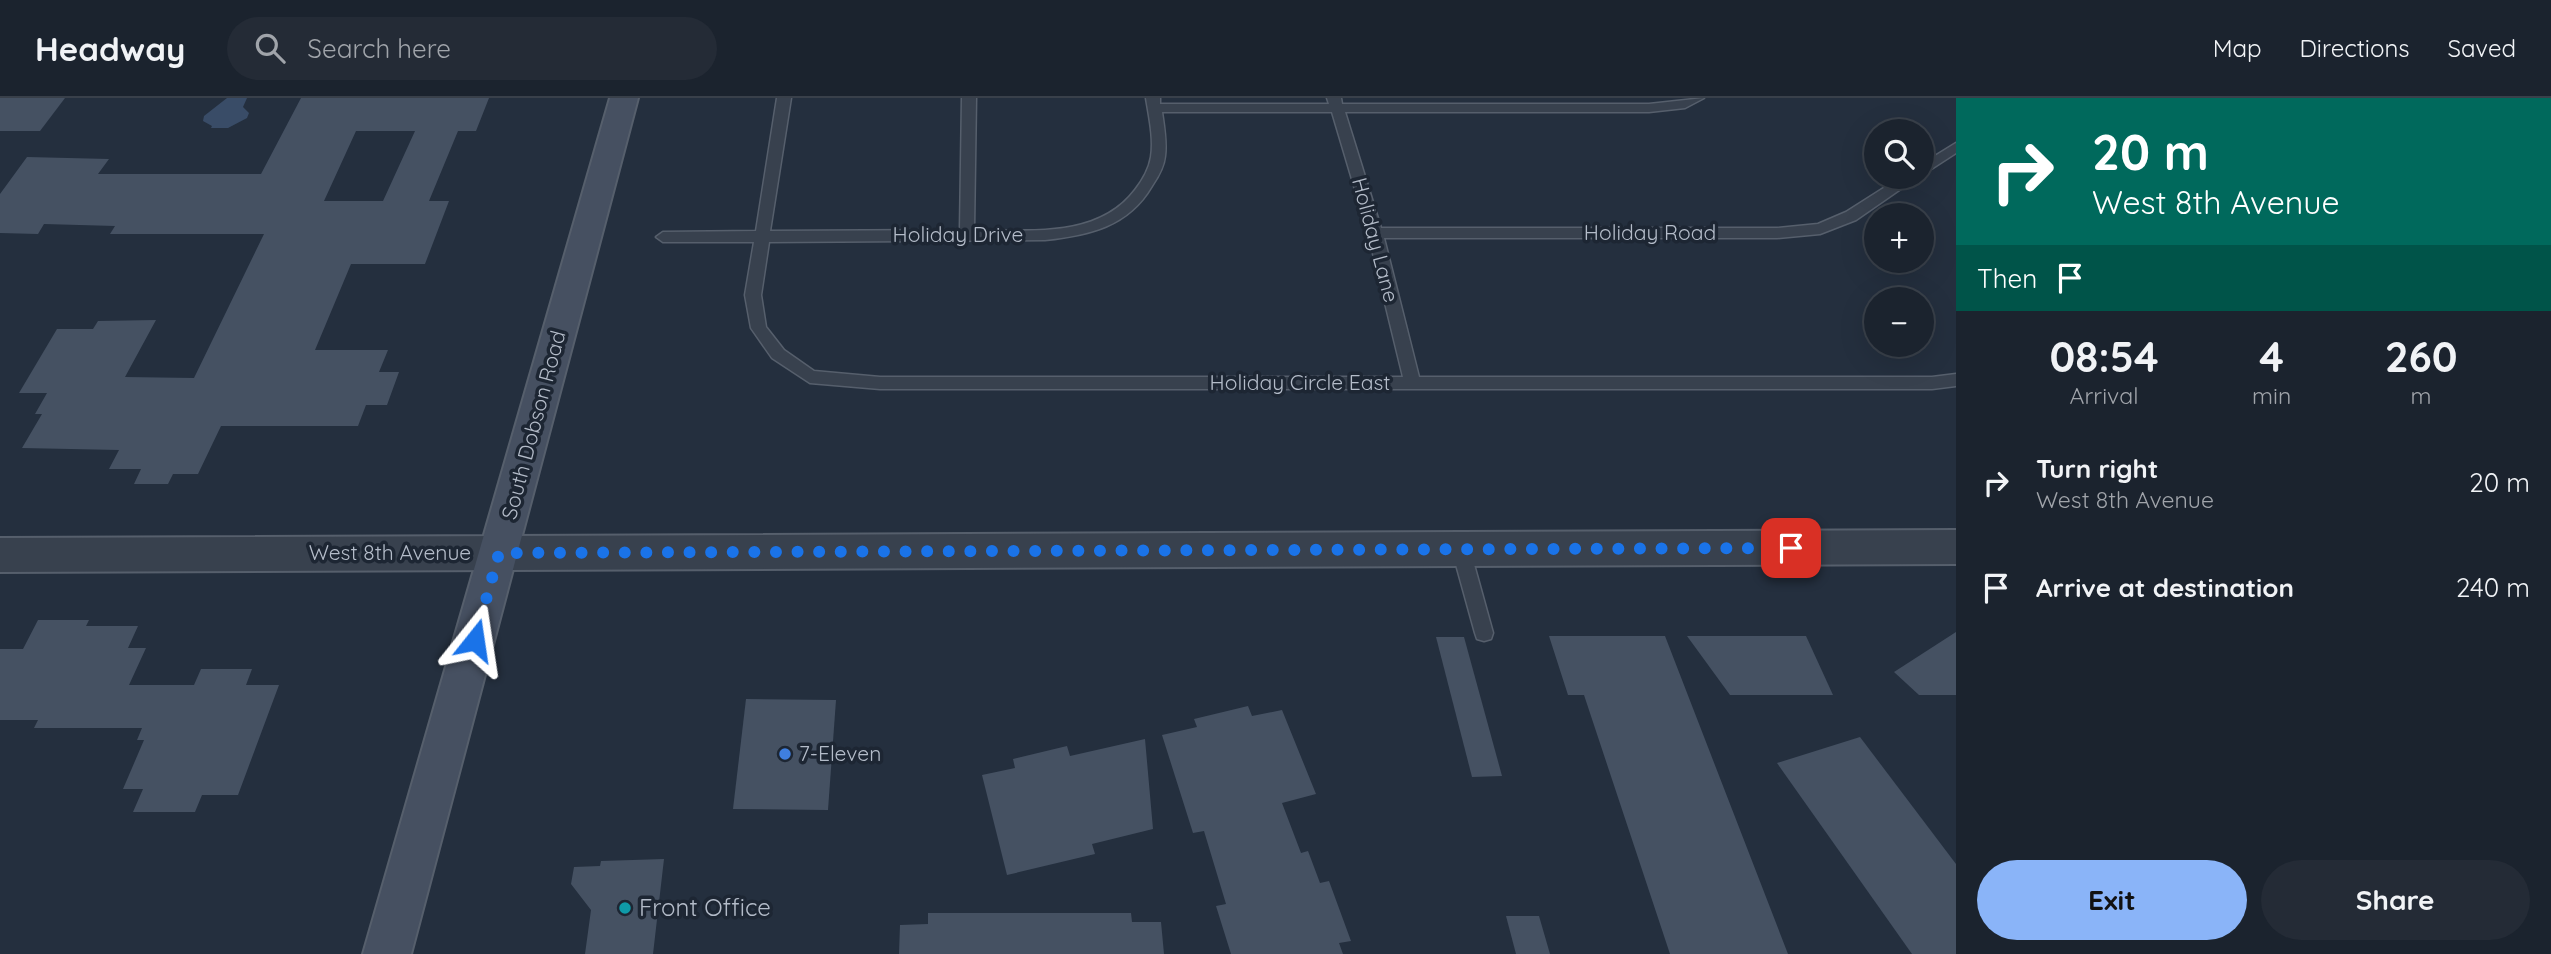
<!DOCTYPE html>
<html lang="en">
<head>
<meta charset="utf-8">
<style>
	body { margin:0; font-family:Quicksand,sans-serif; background:#242b36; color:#f1f3f6; height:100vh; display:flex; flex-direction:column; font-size:26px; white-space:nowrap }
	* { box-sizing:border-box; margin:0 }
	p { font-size:23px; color:#a0a4aa }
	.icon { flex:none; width:38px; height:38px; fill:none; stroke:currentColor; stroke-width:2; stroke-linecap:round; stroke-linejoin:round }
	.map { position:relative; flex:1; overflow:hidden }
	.drawer { display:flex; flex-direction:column; background:#1b232e; width:595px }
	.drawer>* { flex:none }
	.guide { background:#00695c; color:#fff; overflow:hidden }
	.tools { position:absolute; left:1864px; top:21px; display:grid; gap:14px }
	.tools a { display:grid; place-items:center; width:70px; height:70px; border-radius:50%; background:#1b232e; box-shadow:0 7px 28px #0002,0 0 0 2px #39404a; font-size:35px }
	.pin { position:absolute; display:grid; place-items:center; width:60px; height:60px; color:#fff; margin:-30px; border-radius:14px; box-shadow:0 4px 10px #0006 }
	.me { position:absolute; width:77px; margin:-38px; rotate:15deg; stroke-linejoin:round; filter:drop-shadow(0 0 5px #0008) }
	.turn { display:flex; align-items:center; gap:24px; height:147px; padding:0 21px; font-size:32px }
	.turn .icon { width:91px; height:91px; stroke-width:2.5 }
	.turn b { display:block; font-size:49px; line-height:60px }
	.then { display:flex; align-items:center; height:66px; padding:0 21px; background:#0003; gap:14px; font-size:26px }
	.eta { display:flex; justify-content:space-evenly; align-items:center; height:119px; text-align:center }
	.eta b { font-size:42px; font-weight:700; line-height:49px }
	.cta { display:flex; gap:14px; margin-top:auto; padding:14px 21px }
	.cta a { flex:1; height:80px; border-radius:42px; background:#8ab4f8; color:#111; font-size:28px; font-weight:700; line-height:80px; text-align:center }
	.cta a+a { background:#242b36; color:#f1f3f6 }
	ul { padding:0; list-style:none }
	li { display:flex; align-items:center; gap:21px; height:105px; padding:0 21px }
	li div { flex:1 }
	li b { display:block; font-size:26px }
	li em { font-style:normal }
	header { display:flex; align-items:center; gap:42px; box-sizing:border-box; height:98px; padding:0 35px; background:#1b232e; border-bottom:2px solid #39404a }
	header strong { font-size:33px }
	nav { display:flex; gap:38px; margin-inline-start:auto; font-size:24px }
	.search { width:490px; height:63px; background:#242b36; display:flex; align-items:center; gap:18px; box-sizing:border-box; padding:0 24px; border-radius:38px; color:#a0a4aa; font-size:26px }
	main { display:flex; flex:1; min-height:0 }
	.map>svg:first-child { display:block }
	.water { fill:#394c67 }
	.building { fill:#455162; fill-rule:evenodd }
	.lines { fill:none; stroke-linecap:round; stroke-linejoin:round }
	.service-casing { stroke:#565f6c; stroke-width:3 }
	.tertiary-casing { stroke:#565f6c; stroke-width:4 }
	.secondary-casing { stroke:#565f6c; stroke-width:4 }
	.service { fill:#38414e; fill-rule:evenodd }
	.tertiary { fill:#38414e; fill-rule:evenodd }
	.secondary { fill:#465061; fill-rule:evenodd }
	.route { stroke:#1a73e8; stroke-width:12; stroke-dasharray:0 21.6 }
	.shop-dot { fill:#3f7fe0; stroke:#1d2633; stroke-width:2.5 }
	.culture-dot { fill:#0f9aa8; stroke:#1d2633; stroke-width:2.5 }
	.labels { text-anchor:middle; stroke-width:7; stroke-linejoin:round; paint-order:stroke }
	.street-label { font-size:21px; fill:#b4bcc9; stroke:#1d2633 }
	.poi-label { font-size:21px; fill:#b4bcc9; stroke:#1d2633; text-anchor:start }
	.near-poi-label { font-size:24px; fill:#b4bcc9; stroke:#1d2633; text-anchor:start }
</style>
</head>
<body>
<header>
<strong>Headway</strong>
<div class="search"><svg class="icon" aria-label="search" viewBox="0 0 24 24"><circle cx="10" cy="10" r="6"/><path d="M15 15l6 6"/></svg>Search here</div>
<nav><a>Map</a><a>Directions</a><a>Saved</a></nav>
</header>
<main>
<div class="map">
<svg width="1956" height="856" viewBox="0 0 1956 856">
	<rect width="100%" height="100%" fill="#242f3e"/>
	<polygon class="water" points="227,0 247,0 243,9 249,15 247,20 228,30 211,30 212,28 203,23 204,18"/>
	<g class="building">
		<polygon points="0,0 65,0 40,33 0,33"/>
		<path d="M301,0H489L476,33H458L429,103H449L425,166H351L315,252H388L379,274H399L387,307H366L358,328H221L198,376H173L168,386H134L141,371H109L119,352L22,350L42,316H35L47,295H19L57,231H93L98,223L156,222L125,279L194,280L264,136H110L115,128L44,126L38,136L0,135V96L27,59L109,61L98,76H261ZM356,33H415L383,103H324Z"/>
		<polygon points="38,522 89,522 86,528 138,528 128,550 146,550 129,587 194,587 201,571 252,571 246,587 279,587 238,697 202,697 195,714 133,714 143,691 123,691 144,642 137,642 142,630 34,630 38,622 0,622 0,551 23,551"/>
		<polygon points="1956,534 1956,597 1919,597 1894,574"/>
		<polygon points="1549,538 1665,538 1788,856 1670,856 1584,597 1568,597"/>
		<polygon points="1687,538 1806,538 1833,597 1730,597"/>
		<polygon points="1436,539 1464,539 1502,678 1472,679"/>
		<polygon points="746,601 836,602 828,712 733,711"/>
		<polygon points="1248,608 1252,618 1282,612 1316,696 1282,705 1301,755 1308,753 1320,785 1329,783 1351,843 1339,845 1343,856 1231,856 1216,808 1226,806 1204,733 1193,735 1162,637 1197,629 1194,621"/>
		<polygon points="1860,639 1956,766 1956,856 1912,856 1777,665"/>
		<polygon points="1145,641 1153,731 1092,746 1095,756 1007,777 982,677 1015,670 1013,661 1067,648 1070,658"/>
		<polygon points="664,761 653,856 585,856 591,812 571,786 574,769 600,768 601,763"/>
		<polygon points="928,815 1131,815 1132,824 1161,824 1164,856 899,856 900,827 928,826"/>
		<polygon points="1506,818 1539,818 1550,856 1516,856"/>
	</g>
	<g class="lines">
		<g class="service-casing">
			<g id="service">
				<path d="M777,0H791L770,133L960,132L962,0H976L974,132C1029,132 1098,141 1135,92C1142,83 1149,71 1151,59C1154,40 1149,19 1146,0H1160V6H1329L1327,0H1341L1342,6H1649L1704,0L1685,10L1649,14H1345L1381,130H1777L1818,126L1846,114L1901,79H1918L1856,122L1820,136L1777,140H1384L1419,279H1932L1956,276V288L1932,291H880L810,285L772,260L751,230L745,197L754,144H663L656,139L663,134L756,133ZM1162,14H1332L1368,135L1403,279H880L814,273L784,252L766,229L761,197L769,144L1045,142C1089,137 1128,129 1152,88C1158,79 1164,69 1165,58C1167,44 1164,28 1162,14Z"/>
				<polygon points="1956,45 1956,55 1922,77 1922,66"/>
				<polygon points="1461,444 1467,447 1470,452 1493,535 1491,541 1484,543 1477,541 1475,535 1452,452 1455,447"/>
			</g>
		</g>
		<g class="tertiary-casing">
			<polygon id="tertiary" points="1956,432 1956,466 0,474 0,440"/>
		</g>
		<g class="secondary-casing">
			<polygon id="secondary" points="610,0 638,0 411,856 363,856"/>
		</g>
		<use href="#service" class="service"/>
		<use href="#tertiary" class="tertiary"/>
		<use href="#secondary" class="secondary"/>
	</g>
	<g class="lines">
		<polyline class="route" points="475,542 499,455 1791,450"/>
	</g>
	<circle class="shop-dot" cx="785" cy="656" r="7"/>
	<circle class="culture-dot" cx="625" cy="810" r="7"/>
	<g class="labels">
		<g class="street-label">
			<text x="1650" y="142">Holiday Road</text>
			<text x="958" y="144">Holiday Drive</text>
			<text transform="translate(1375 142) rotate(75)" y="7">Holiday Lane</text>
			<text x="1300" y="292">Holiday Circle East</text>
			<text transform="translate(534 327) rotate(-75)" y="7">South Dobson Road</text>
			<text x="390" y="462">West 8th Avenue</text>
		</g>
		<g class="poi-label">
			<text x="799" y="663">7-Eleven</text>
		</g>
		<g class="near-poi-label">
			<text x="639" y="818">Front Office</text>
		</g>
	</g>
</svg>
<div class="tools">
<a><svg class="icon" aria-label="search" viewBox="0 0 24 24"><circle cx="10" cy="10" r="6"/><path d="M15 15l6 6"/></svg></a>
<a>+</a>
<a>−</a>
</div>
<div class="pin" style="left:1791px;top:450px;background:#d93025"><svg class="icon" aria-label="arrive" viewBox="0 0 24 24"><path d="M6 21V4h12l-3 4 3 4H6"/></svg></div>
<svg class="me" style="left:475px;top:542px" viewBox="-20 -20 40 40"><path d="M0-17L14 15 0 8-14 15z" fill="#1a73e8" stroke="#fff" stroke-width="4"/></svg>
</div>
<section class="drawer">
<div class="guide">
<div class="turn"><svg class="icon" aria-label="right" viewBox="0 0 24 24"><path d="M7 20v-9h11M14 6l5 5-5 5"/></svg><div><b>20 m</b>West 8th Avenue</div></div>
<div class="then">Then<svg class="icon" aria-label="arrive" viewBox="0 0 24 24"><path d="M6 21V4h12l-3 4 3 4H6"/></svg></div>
</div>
<div class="eta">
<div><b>08:54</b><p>Arrival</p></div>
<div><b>4</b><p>min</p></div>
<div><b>260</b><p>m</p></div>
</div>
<ul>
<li><svg class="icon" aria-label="right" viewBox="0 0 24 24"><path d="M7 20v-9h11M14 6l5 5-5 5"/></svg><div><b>Turn right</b><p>West 8th Avenue</p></div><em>20 m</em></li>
<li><svg class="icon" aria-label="arrive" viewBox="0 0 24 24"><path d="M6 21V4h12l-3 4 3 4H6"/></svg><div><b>Arrive at destination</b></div><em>240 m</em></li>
</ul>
<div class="cta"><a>Exit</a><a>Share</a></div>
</section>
</main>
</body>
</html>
